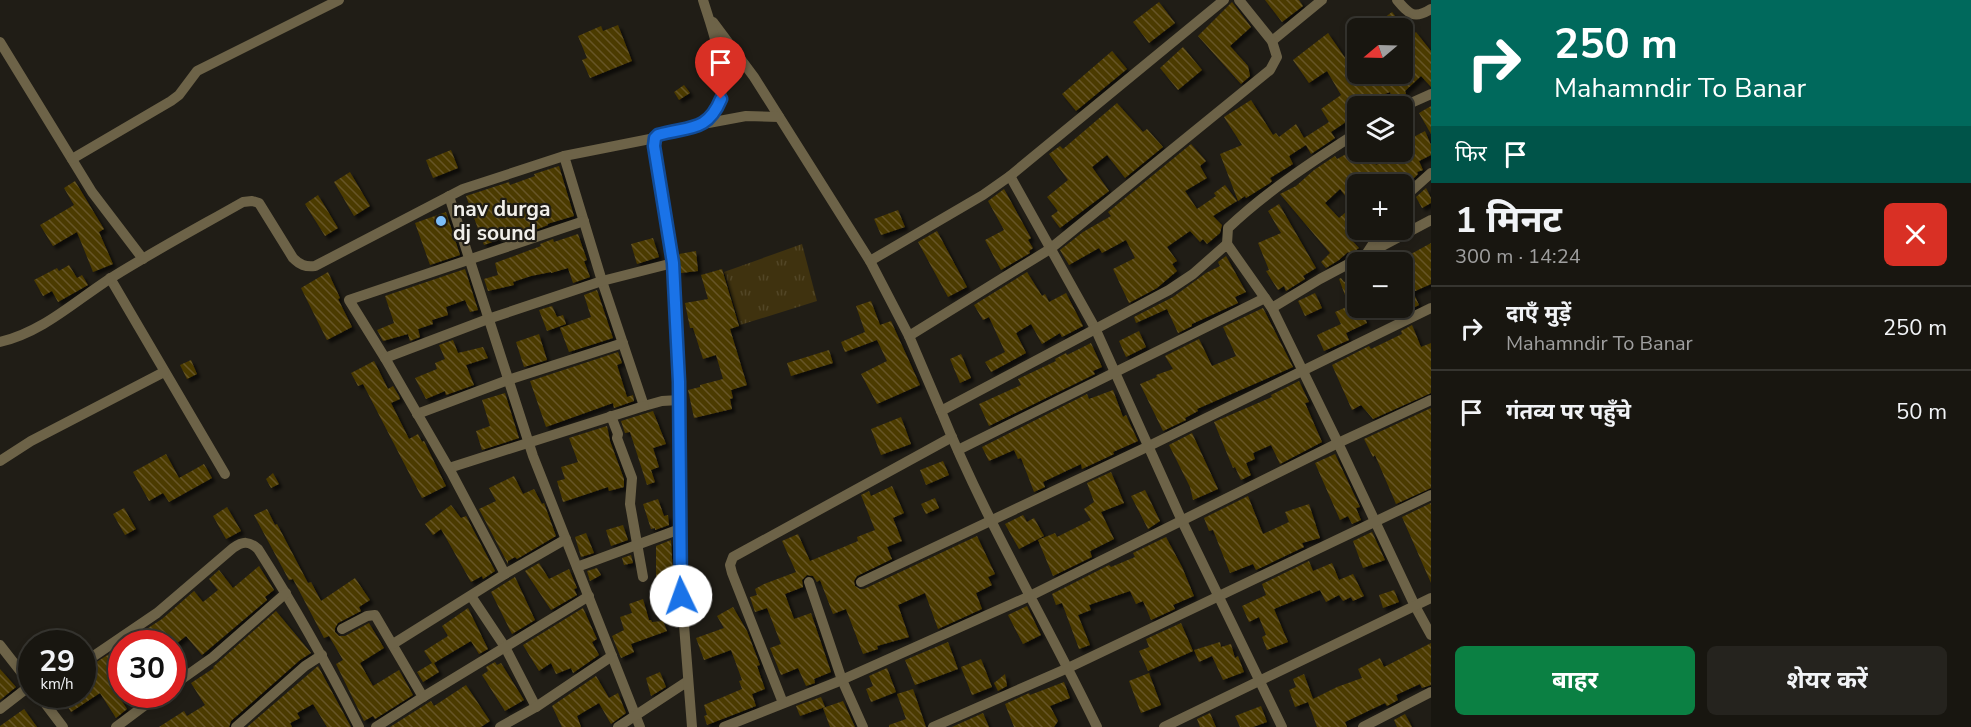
<!DOCTYPE html>
<html lang="hi">
<head>
<meta charset="utf-8">
<style>
	body { margin:0; font-family:"Nunito Sans","Noto Sans Devanagari",sans-serif; background:#25231e; color:#f1f3f6; height:100vh; display:flex; flex-direction:column; font-size:22px; white-space:nowrap }
	* { box-sizing:border-box; margin:0 }
	p { font-size:20px; color:#9f9f9f }
	.icon { flex:none; width:33px; height:33px; fill:none; stroke:currentColor; stroke-width:2; stroke-linecap:round; stroke-linejoin:round }
	.map { position:relative; flex:1; overflow:hidden }
	.drawer { display:flex; flex-direction:column; background:#181610; width:540px }
	.drawer>* { flex:none }
	.top-card { background:#00695c; color:#fff; overflow:hidden }
	.needle { width:39px; rotate:251deg }
	.tools { position:absolute; left:1347px; top:18px; display:grid; gap:12px }
	.tools a { display:grid; place-items:center; width:66px; height:66px; border-radius:9px; background:#181610; box-shadow:0 3px 9px #0003,0 0 0 2px #363530; font-size:30px }
	.speed { position:absolute; left:18px; top:630px; display:flex; gap:12px; font-size:30px; font-weight:700; text-align:center }
	.speed>* { display:grid; place-content:center; width:78px; height:78px; border-radius:50%; background:#181610; box-shadow:0 3px 9px #0003,0 0 0 2px #363530; line-height:1 }
	.speed small { font-size:15px; font-weight:400 }
	.speed .limit { border:9px solid #d22; background:#fff; color:#111 }
	.pin { position:absolute; display:grid; place-items:center; width:51px; height:51px; color:#fff; margin:-62px -26px; border-radius:50% 50% 50% 0; rotate:-45deg; box-shadow:0 0 6px #0007 }
	.pin .icon { rotate:45deg }
	.me { position:absolute; width:66px; margin:-33px; rotate:357deg; stroke-linejoin:round; filter:drop-shadow(0 0 4px #0008) }
	.turn { display:flex; align-items:center; gap:21px; height:126px; padding:0 24px; font-size:27px }
	.turn .icon { width:78px; height:78px; stroke-width:2.5 }
	.turn b { display:block; font-size:42px; line-height:51px }
	.then { display:flex; align-items:center; height:57px; padding:0 24px; background:#0003; gap:12px; font-size:22px }
	.round { display:grid; place-items:center; flex:none; width:63px; height:63px; border-radius:9px; background:#25231e }
	.overview { display:flex; align-items:center; justify-content:space-between; height:102px; padding:0 24px }
	h1 { font-size:36px; font-weight:700; line-height:45px }
	.button { display:flex; gap:12px; margin-top:auto; padding:12px 24px }
	.button a { flex:1; height:69px; border-radius:9px; background:#0b8043; color:#fff; font-size:24px; font-weight:700; line-height:69px; text-align:center }
	.button a+a { background:#25231e; color:#f1f3f6 }
	ul { padding:0; list-style:none }
	li { display:flex; align-items:center; gap:18px; height:84px; padding:0 24px; border-top:2px solid #363530 }
	li div { flex:1 }
	li b { display:block; font-size:22px }
	li em { font-style:normal }
	main { display:flex; flex:1; min-height:0 }
	.map>svg:first-child { display:block }
	.grass { fill:url(#grass-tufts) }
	.building { fill:url(#building-back-hatch); fill-rule:evenodd; filter:url(#shadow) }
	.lines { fill:none; stroke-linecap:round; stroke-linejoin:round }
	.minor { stroke:#6d6348; stroke-width:10 }
	.route-casing { stroke:#114b97; stroke-width:15 }
	.route { stroke:#1a73e8; stroke-width:10 }
	.poi-dot { fill:#7cbef9; stroke:#201d16; stroke-width:2 }
	.labels { text-anchor:middle; stroke-width:4.5; stroke-linejoin:round; paint-order:stroke }
	.poi-label { font-size:21px; font-weight:bold; fill:#f1efea; stroke:#201d16; text-anchor:start }
</style>
</head>
<body>
<main>
<div class="map">
<svg width="1431" height="727" viewBox="0 0 1431 727">
	<defs>
		<pattern id="grass-tufts" width="24" height="20" patternUnits="userSpaceOnUse" patternTransform="scale(1.5)"><rect width="24" height="20" fill="#3f320f"/><path d="M3 7l-1-3M5 7V3M7 7l1-3M15 17l-1-3M17 17v-4M19 17l1-3" fill="none" stroke="#524626"/></pattern>
		<pattern id="building-back-hatch" width="6" height="6" patternUnits="userSpaceOnUse" patternTransform="scale(1.5)"><rect width="6" height="6" fill="#4c3a00"/><path d="M-1 5l2 2M0 0l6 6M5-1l2 2" fill="none" stroke="#665725"/></pattern>
		<filter id="shadow"><feDropShadow dx="3.5" dy="3.5" stdDeviation="1.5" flood-color="#0009"/></filter>
	</defs>
	<rect width="100%" height="100%" fill="#201d16"/>
	<polygon class="grass" points="802,244 817,301 740,325 724,272"/>
	<g class="building">
		<polygon points="1265,0 1299,0 1303,6 1282,22"/>
		<polygon points="1159,2 1175,23 1149,43 1133,22"/>
		<polygon points="1232,2 1251,27 1230,46 1248,66 1250,76 1241,84 1198,36"/>
		<polygon points="1392,12 1400,22 1393,28 1384,18"/>
		<polygon points="618,25 632,61 590,78 582,60 587,58 578,36 601,26 603,31"/>
		<polygon points="1416,32 1431,51 1431,87 1421,76 1405,91 1406,94 1393,99 1390,92 1362,103 1363,106 1358,106 1358,114 1331,132 1335,138 1311,154 1306,145 1289,156 1293,164 1270,178 1272,181 1270,183 1246,198 1245,196 1238,201 1220,154 1242,145 1224,117 1251,100 1273,135 1276,133 1279,137 1296,124 1304,138 1329,122 1321,109 1341,95 1327,71 1309,83 1293,60 1328,33 1348,62 1358,57 1358,74 1402,74 1402,44"/>
		<polygon points="1183,47 1202,70 1178,90 1160,68"/>
		<polygon points="1112,51 1127,69 1076,111 1062,94"/>
		<polygon points="684,85 690,93 679,100 674,92"/>
		<polygon points="1117,103 1143,132 1147,129 1163,147 1125,178 1107,155 1092,167 1109,191 1060,228 1051,216 1058,211 1047,197 1068,180 1049,154 1060,146 1063,149"/>
		<polygon points="1431,106 1431,134 1419,113"/>
		<path d="M1425,131L1431,145V155L1419,161L1423,170L1417,172L1418,174L1409,183L1398,184L1395,179L1386,184H1358V224L1346,234L1359,248L1350,254L1348,252L1339,260L1326,268L1321,262L1330,253L1280,194L1296,186L1314,170L1335,156L1337,159L1352,151L1359,163L1371,156L1376,165L1395,154L1393,152H1402V143ZM1340,189L1353,206L1339,218L1325,203Z"/>
		<polygon points="1191,144 1206,161 1200,166 1207,178 1185,191 1197,209 1216,196 1214,193 1225,185 1237,201 1213,216 1222,225 1220,233 1207,244 1203,239 1200,242 1190,231 1167,247 1177,261 1172,264 1177,271 1157,288 1129,303 1113,269 1135,258 1126,240 1102,253 1099,248 1069,265 1060,250 1083,232 1111,216 1108,212"/>
		<polygon points="451,150 458,168 433,178 426,160"/>
		<polygon points="559,166 574,216 547,224 548,225 535,230 534,227 484,245 466,196 509,182 510,185 535,176 534,174"/>
		<polygon points="350,172 370,206 354,216 334,182"/>
		<polygon points="75,181 104,229 99,232 113,264 93,272 77,232 53,246 40,225 74,205 64,188"/>
		<polygon points="1426,188 1431,198 1431,203 1422,208 1416,197"/>
		<polygon points="1004,189 1031,238 1028,240 1033,248 1029,251 1030,253 1001,270 985,240 1004,230 988,201"/>
		<polygon points="318,195 338,228 325,236 305,204"/>
		<polygon points="1279,204 1316,268 1303,276 1305,279 1286,291 1284,286 1278,290 1266,271 1269,270 1258,243 1281,233 1268,211"/>
		<polygon points="898,210 905,227 881,235 874,219"/>
		<polygon points="446,212 460,255 430,265 415,223"/>
		<polygon points="937,231 967,287 948,297 918,242"/>
		<polygon points="578,234 587,260 584,261 590,277 573,283 568,268 551,273 551,272 531,276 513,282 514,285 488,291 484,279 498,275 495,263 541,246 540,244 553,239 554,242"/>
		<polygon points="653,238 659,257 637,264 631,244"/>
		<polygon points="1431,243 1431,284 1413,292 1419,305 1396,317 1392,308 1402,308 1402,259"/>
		<polygon points="696,251 698,271 681,273 679,254"/>
		<polygon points="1226,256 1246,292 1235,297 1238,303 1192,324 1192,326 1178,333 1167,309 1136,323 1134,317 1173,297 1206,273 1220,266 1218,262"/>
		<polygon points="69,265 77,278 82,275 88,285 58,302 52,291 43,296 34,280 57,268 59,271"/>
		<polygon points="465,269 478,310 470,312 465,300 446,307 448,315 432,320 433,324 418,329 420,337 410,341 408,334 383,341 377,330 394,323 385,296"/>
		<polygon points="722,269 739,326 730,329 747,385 731,390 733,398 730,399 732,409 694,418 688,390 700,387 700,385 723,379 716,355 703,359 693,328 690,328 685,303 708,299 701,275"/>
		<polygon points="328,272 340,298 338,299 352,327 327,340 301,288"/>
		<polygon points="1027,272 1042,296 1045,294 1049,302 1066,293 1083,326 1062,337 1060,333 1042,344 1031,324 1016,333 1026,353 991,372 985,362 1005,352 989,317 983,320 974,305"/>
		<polygon points="1341,278 1344,282 1354,278 1358,288 1351,291 1358,299 1358,316 1363,313 1367,323 1346,333 1349,340 1324,351 1317,335 1341,324 1335,312 1349,306 1339,279"/>
		<polygon points="597,290 613,338 569,352 560,328 591,317 584,295"/>
		<polygon points="1315,293 1322,308 1305,316 1298,301"/>
		<polygon points="871,301 880,325 891,321 920,385 877,404 861,374 887,361 877,340 845,352 841,342 865,332 856,306"/>
		<polygon points="552,306 557,317 563,315 566,324 547,331 539,310"/>
		<polygon points="1263,308 1293,367 1197,409 1198,411 1185,418 1186,420 1163,431 1140,384 1157,377 1156,375 1173,369 1165,356 1199,339 1212,366 1236,356 1223,327"/>
		<polygon points="1412,325 1421,347 1431,343 1431,393 1373,419 1361,405 1352,410 1332,365 1369,346 1371,349 1402,334 1401,331"/>
		<polygon points="1139,331 1146,347 1126,357 1119,341"/>
		<polygon points="539,334 547,360 524,367 516,342"/>
		<polygon points="453,340 458,353 483,347 488,358 466,365 474,385 446,395 445,391 426,399 415,378 437,369 435,363 445,359 439,345"/>
		<polygon points="1091,343 1102,367 1093,371 1095,374 989,426 979,404 1021,385 1018,379 1056,361 1055,359 1066,353 1067,355"/>
		<polygon points="829,350 833,363 791,376 787,363"/>
		<polygon points="618,352 622,363 617,365 627,397 633,395 634,401 614,408 613,403 546,427 530,381"/>
		<polygon points="961,354 971,378 960,383 950,359"/>
		<polygon points="191,360 197,374 187,379 180,365"/>
		<polygon points="374,361 388,389 393,386 399,396 400,399 391,403 409,439 418,434 422,442 424,441 446,486 422,498 363,384 358,386 351,373"/>
		<polygon points="1299,381 1309,402 1305,403 1322,442 1280,464 1271,445 1253,453 1255,459 1246,463 1251,475 1241,480 1235,467 1233,468 1214,422 1272,397 1271,395"/>
		<polygon points="1113,390 1123,417 1126,415 1138,441 1113,452 1114,454 1082,469 1081,464 1043,482 1045,487 1034,492 1021,458 1018,459 1014,450 989,461 982,447 1087,394 1089,399"/>
		<polygon points="505,393 519,438 482,450 476,431 490,426 482,400"/>
		<polygon points="1431,408 1431,488 1396,504 1375,455 1373,457 1364,439"/>
		<polygon points="653,411 666,444 653,448 659,467 651,470 655,482 647,485 630,432 625,433 621,421"/>
		<polygon points="901,417 911,444 881,455 871,429"/>
		<polygon points="607,426 610,441 624,479 624,487 609,491 608,487 563,502 557,481 565,479 561,467 578,462 569,438"/>
		<polygon points="1192,433 1218,489 1193,500 1190,487 1169,445"/>
		<polygon points="166,454 179,478 204,464 212,478 169,502 163,493 149,501 133,472"/>
		<polygon points="1335,454 1360,507 1356,508 1361,520 1352,524 1348,516 1340,520 1315,463"/>
		<polygon points="943,461 949,475 926,485 920,470"/>
		<polygon points="1111,472 1124,503 1101,512 1114,539 1090,551 1092,557 1053,576 1038,540 1055,533 1057,537 1091,520 1084,509 1094,502 1087,483"/>
		<polygon points="273,473 279,484 271,488 266,479"/>
		<polygon points="514,476 523,494 534,489 542,504 544,503 556,536 517,559 515,557 508,561 508,564 479,509 496,501 489,488"/>
		<polygon points="892,486 904,513 893,518 902,541 887,547 892,559 857,576 854,581 855,586 860,589 864,589 977,536 995,574 988,577 992,585 976,593 982,609 938,629 925,593 898,605 909,637 877,646 878,649 863,654 846,609 833,614 820,580 817,582 813,576 807,575 802,580 803,587 785,594 794,619 811,613 831,672 814,679 815,683 806,686 798,668 781,675 770,648 781,644 767,608 755,612 750,597 757,595 755,589 764,584 796,572 782,541 798,534 810,561 858,541 857,537 875,530 861,495 869,491 871,496"/>
		<polygon points="1145,490 1160,521 1148,529 1131,496"/>
		<polygon points="1248,496 1263,534 1289,522 1285,512 1309,504 1320,538 1302,543 1304,547 1256,570 1253,564 1230,573 1213,530 1209,531 1204,518"/>
		<polygon points="935,498 939,508 926,514 921,504"/>
		<polygon points="658,499 664,516 668,515 669,525 655,530 655,528 651,529 643,504"/>
		<polygon points="1431,503 1431,583 1402,517"/>
		<polygon points="451,505 461,518 466,516 495,571 483,579 482,576 471,582 441,529 433,535 425,524"/>
		<polygon points="227,507 241,531 226,539 213,516"/>
		<polygon points="124,508 136,529 125,535 113,514"/>
		<polygon points="267,509 275,525 277,524 308,583 311,582 321,601 355,578 370,600 359,607 361,611 338,623 335,628 335,632 339,636 345,636 369,623 384,648 360,663 373,686 399,670 413,695 375,719 373,716 364,721 336,664 343,660 329,636 324,638 293,579 289,580 254,515"/>
		<polygon points="1023,515 1027,522 1034,518 1044,536 1019,549 1005,524"/>
		<polygon points="623,525 628,540 611,546 606,530"/>
		<polygon points="1372,532 1385,560 1363,568 1353,541"/>
		<polygon points="586,533 594,553 581,557 575,537"/>
		<polygon points="1166,537 1182,567 1194,596 1173,605 1175,609 1151,620 1143,601 1136,604 1130,591 1089,605 1091,610 1078,615 1090,645 1079,649 1062,603 1056,605 1052,594 1109,565 1111,567 1135,557 1133,553"/>
		<polygon points="671,540 673,576 656,577 656,546"/>
		<polygon points="631,555 633,563 624,565 622,558"/>
		<polygon points="1309,561 1313,571 1332,563 1339,580 1353,574 1364,596 1353,601 1351,597 1343,601 1339,595 1326,602 1320,590 1274,609 1288,642 1267,650 1262,637 1266,635 1259,617 1249,622 1242,606 1266,595 1262,584"/>
		<polygon points="539,563 549,579 569,569 577,588 574,589 577,595 551,610 525,571"/>
		<polygon points="259,566 274,590 265,597 267,600 202,655 186,636 176,644 130,644 128,641 162,619 194,591 203,602 218,590 209,579 219,570 233,588"/>
		<polygon points="597,568 601,575 590,581 587,571"/>
		<polygon points="515,577 535,620 512,634 491,592"/>
		<polygon points="1394,590 1399,602 1383,608 1379,595"/>
		<polygon points="643,599 649,620 651,620 652,622 663,621 667,631 631,644 634,652 621,658 612,636 624,630 620,617 632,613 629,604"/>
		<polygon points="1027,606 1041,635 1023,644 1008,615"/>
		<polygon points="733,607 747,631 760,665 757,666 765,689 752,694 756,706 707,725 704,716 707,715 704,705 742,689 739,681 742,680 731,650 704,660 696,638 724,628 717,616"/>
		<polygon points="468,608 488,649 479,654 471,641 434,663 439,672 423,682 417,672 432,663 424,651 448,636 442,626"/>
		<polygon points="583,608 597,639 592,642 599,655 573,673 571,668 556,674 551,663 539,671 523,645"/>
		<polygon points="276,611 311,653 300,660 231,721 229,727 159,727 184,711 187,716 205,705 191,683 214,668 213,667"/>
		<polygon points="1181,623 1193,651 1148,671 1139,651 1149,647 1146,639"/>
		<polygon points="948,642 958,669 915,685 905,660"/>
		<polygon points="1220,642 1221,647 1231,644 1235,658 1238,656 1244,672 1223,680 1212,656 1199,662 1194,650"/>
		<polygon points="1431,643 1431,685 1422,688 1420,684 1396,695 1398,700 1387,706 1385,703 1345,722 1347,727 1317,727 1308,702 1295,707 1289,690 1296,687 1293,679 1304,674 1313,699 1337,687 1362,678 1358,669 1380,658 1384,667"/>
		<polygon points="122,646 122,676 110,683 127,709 116,718 100,693 71,712 60,694 82,694 82,671"/>
		<polygon points="981,659 992,687 972,695 961,667"/>
		<polygon points="495,662 497,665 501,663 524,700 505,711 482,675 488,671 486,667"/>
		<polygon points="318,666 351,727 327,727 313,704 297,713 300,718 290,723 292,727 247,727"/>
		<polygon points="887,668 896,692 871,702 866,689 873,686 869,676"/>
		<polygon points="0,669 16,687 0,700"/>
		<polygon points="660,672 666,687 651,696 646,678"/>
		<polygon points="1149,673 1161,705 1141,713 1129,681"/>
		<polygon points="1005,674 1007,686 998,691 994,683"/>
		<polygon points="596,676 609,698 618,693 626,713 611,724 599,703 577,716 581,727 562,727 552,706"/>
		<polygon points="1064,682 1070,698 1050,706 1058,721 1054,727 1014,727 1005,704 1029,693 1030,695"/>
		<polygon points="466,685 490,721 481,727 390,727 431,701 434,706"/>
		<polygon points="913,689 926,727 889,727 889,725 906,719 897,694"/>
		<polygon points="821,697 825,707 800,716 796,706"/>
		<polygon points="843,701 855,727 830,727 823,708"/>
		<polygon points="1261,706 1267,722 1253,727 1240,727 1235,716"/>
		<polygon points="24,709 37,727 0,727 0,726"/>
		<polygon points="983,713 989,727 952,727"/>
		<polygon points="1210,713 1216,727 1200,727 1197,719"/>
		<polygon points="1405,714 1412,727 1397,727 1394,720"/>
	</g>
	<g class="lines">
		<g class="minor">
			<path d="M1397,0C1409,14 1414,20 1431,9"/>
			<polyline points="713,22 754,77 870,261 909,336 941,411"/>
			<polyline points="1272,41 1322,0"/>
			<polyline points="0,42 92,192 143,259"/>
			<polyline points="1402,107 1431,94"/>
			<polyline points="703,124 746,116 779,117"/>
			<polyline points="564,156 602,281 644,406 662,401 679,400"/>
			<polyline points="72,159 171,101 179,95 197,71 339,0"/>
			<polyline points="1010,176 1095,328 1182,521 1282,727"/>
			<polyline points="449,196 533,456 640,727"/>
			<polyline points="1402,199 1431,173"/>
			<path d="M1227,244L1228,228C1267,191 1313,161 1358,132"/>
			<polyline points="1367,253 1382,230"/>
			<polyline points="870,261 983,195 1010,176 1224,0"/>
			<polyline points="110,278 225,474"/>
			<polyline points="1272,308 1320,279 1431,220"/>
			<polyline points="909,336 1050,249 1270,70 1277,57 1272,41 1239,0"/>
			<path d="M0,342C43,332 75,301 111,278C154,251 199,227 243,202L252,201L259,203L293,258C300,265 305,267 315,266L463,189L564,156L655,138"/>
			<polyline points="385,358 349,300 584,221"/>
			<polyline points="1431,400 1338,443 1415,606 1431,635"/>
			<polyline points="417,414 508,380 623,343"/>
			<polyline points="611,416 618,434 617,438 632,478 630,504 643,577"/>
			<polyline points="958,450 1265,298"/>
			<polyline points="0,461 31,441 164,372"/>
			<polyline points="449,468 644,406"/>
			<polyline points="577,567 680,529"/>
			<polyline points="505,574 566,539"/>
			<polyline points="809,582 842,680 863,727"/>
			<polyline points="861,582 1149,446 1431,308"/>
			<polyline points="471,596 505,647 536,707"/>
			<polyline points="342,629 367,616 375,615 423,697 376,727"/>
			<polyline points="393,644 505,574 451,472 385,358 488,319 602,281 673,263"/>
			<polyline points="0,645 32,686"/>
			<path d="M82,664L157,613L233,548C243,541 249,541 258,549C295,607 328,666 359,727"/>
			<polyline points="172,686 213,657 286,593"/>
			<polyline points="38,694 63,727"/>
			<polyline points="423,697 589,596"/>
			<polyline points="783,703 732,573 730,565 733,557 952,437"/>
			<polyline points="0,709 31,685"/>
			<polyline points="116,727 160,694"/>
			<polyline points="236,727 305,666 322,655"/>
			<polyline points="500,727 536,707 612,656"/>
			<polyline points="618,727 688,681"/>
			<path d="M692,727L680,574L679,382L673,263L654,146L655,138L658,135C672,130 691,132 704,123C740,98 713,33 703,0"/>
			<path d="M724,727L837,682L1030,596L1338,443L1272,308L1227,244L1193,274L1169,290L941,411C985,520 1046,621 1097,727"/>
			<polyline points="933,727 1068,668 1431,495"/>
			<polyline points="1164,727 1431,598"/>
			<polyline points="1363,727 1431,692"/>
		</g>
	</g>
	<g class="lines">
		<g class="route-casing">
			<path id="route" d="M681,596L679,382L673,263L654,146L655,138L658,135C688,126 707,133 721,99"/>
		</g>
		<use href="#route" class="route"/>
	</g>
	<circle class="poi-dot" cx="441" cy="221" r="6"/>
	<g class="labels">
		<g class="poi-label">
			<text x="453" y="216">nav durga<tspan x="453" dy="24">dj sound</tspan></text>
		</g>
	</g>
</svg>
<div class="tools">
<a><svg class="needle" viewBox="-14 -14 28 28"><path d="M0-13l5 13h-10z" fill="#e53935"/><path d="M0 13l5-13h-10z" fill="#9f9f9f"/></svg></a>
<a><svg class="icon" aria-label="layers" viewBox="0 0 24 24"><path d="M12 4l9 5-9 5-9-5zM3 14l9 5 9-5"/></svg></a>
<a>+</a>
<a>−</a>
</div>
<div class="speed"><div>29<small>km/h</small></div><div class="limit">30</div></div>
<div class="pin" style="left:721px;top:99px;background:#d93025"><svg class="icon" aria-label="arrive" viewBox="0 0 24 24"><path d="M6 21V4h12l-3 4 3 4H6"/></svg></div>
<svg class="me" style="left:681px;top:596px" viewBox="-20 -20 40 40"><circle r="19" fill="#fff"/><path d="M0-13L10 11 0 6-10 11z" fill="#1a73e8"/></svg>
</div>
<section class="drawer">
<div class="top-card">
<div class="turn"><svg class="icon" aria-label="right" viewBox="0 0 24 24"><path d="M7 20v-9h11M14 6l5 5-5 5"/></svg><div><b>250 m</b>Mahamndir To Banar</div></div>
<div class="then">फिर<svg class="icon" aria-label="arrive" viewBox="0 0 24 24"><path d="M6 21V4h12l-3 4 3 4H6"/></svg></div>
</div>
<div class="overview"><div><h1>1 मिनट</h1><p>300 m · 14:24</p></div><a class="round" style="background:#d93025;color:#fff"><svg class="icon" aria-label="close" viewBox="0 0 24 24"><path d="M6 6l12 12M18 6L6 18"/></svg></a></div>
<ul>
<li><svg class="icon" aria-label="right" viewBox="0 0 24 24"><path d="M7 20v-9h11M14 6l5 5-5 5"/></svg><div><b>दाएँ मुड़ें</b><p>Mahamndir To Banar</p></div><em>250 m</em></li>
<li><svg class="icon" aria-label="arrive" viewBox="0 0 24 24"><path d="M6 21V4h12l-3 4 3 4H6"/></svg><div><b>गंतव्य पर पहुँचे</b></div><em>50 m</em></li>
</ul>
<div class="button"><a>बाहर</a><a>शेयर करें</a></div>
</section>
</main>
</body>
</html>
